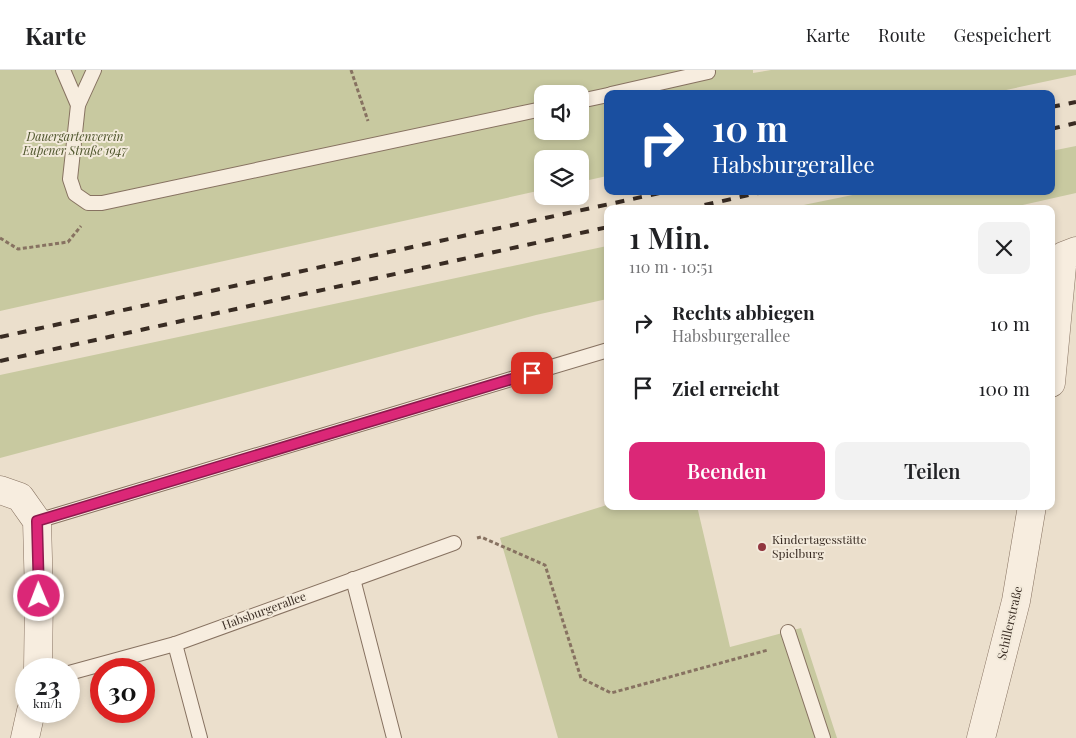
<!DOCTYPE html>
<html lang="de">
<head>
<meta charset="utf-8">
<style>
	body { margin:0; font-family:"Playfair Display",serif; background:#f2f2f2; color:#202124; height:100vh; display:flex; flex-direction:column; font-size:19px; white-space:nowrap }
	* { box-sizing:border-box; margin:0 }
	p { font-size:16px; color:#757577 }
	.icon { flex:none; width:28px; height:28px; fill:none; stroke:currentColor; stroke-width:2; stroke-linecap:round; stroke-linejoin:round }
	.map { position:relative; flex:1; overflow:hidden }
	.drawer { position:absolute; left:604px; top:135px; width:451px; height:305px; display:flex; flex-direction:column; background:#fff; border-radius:10px; box-shadow:0 2px 8px #0003 }
	.drawer>* { flex:none }
	.guide { position:absolute; left:604px; top:20px; width:451px; height:105px; border-radius:10px; box-shadow:0 2px 8px #0003; background:#1a4fa0; color:#fff; overflow:hidden }
	.tools { position:absolute; left:534px; top:15px; display:grid; gap:10px }
	.tools a { display:grid; place-items:center; width:55px; height:55px; border-radius:10px; background:#fff; box-shadow:0 2px 8px #0003; font-size:25px }
	.speed { position:absolute; left:15px; top:588px; display:flex; gap:10px; font-size:25px; font-weight:700; text-align:center }
	.speed>* { display:grid; place-content:center; width:65px; height:65px; border-radius:50%; background:#fff; box-shadow:0 2px 8px #0003; line-height:1 }
	.speed small { font-size:12px; font-weight:400 }
	.speed .limit { border:8px solid #d22; background:#fff; color:#111 }
	.pin { position:absolute; display:grid; place-items:center; width:42px; height:42px; color:#fff; margin:-21px; border-radius:10px; box-shadow:0 2px 8px #0006 }
	.me { position:absolute; width:55px; margin:-28px; rotate:359deg; stroke-linejoin:round; filter:drop-shadow(0 0 4px #0008) }
	.turn { display:flex; align-items:center; gap:18px; height:105px; padding:0 25px; font-size:22px }
	.turn .icon { width:65px; height:65px; stroke-width:2.5 }
	.turn b { display:block; font-size:35px; line-height:42px }
	.round { display:grid; place-items:center; flex:none; width:52px; height:52px; border-radius:10px; background:#f2f2f2 }
	.headline { display:flex; align-items:center; justify-content:space-between; height:85px; padding:0 25px }
	h1 { font-size:30px; font-weight:600; line-height:38px }
	.button { display:flex; gap:10px; margin-top:auto; padding:10px 25px }
	.button a { flex:1; height:58px; border-radius:10px; background:#db2777; color:#fff; font-size:20px; font-weight:600; line-height:58px; text-align:center }
	.button a+a { background:#f2f2f2; color:#202124 }
	ul { padding:0; list-style:none }
	li { display:flex; align-items:center; gap:15px; height:65px; padding:0 25px }
	li div { flex:1 }
	li b { display:block; font-size:19px }
	li em { font-style:normal }
	header { display:flex; align-items:center; gap:30px; box-sizing:border-box; height:70px; padding:0 25px; background:#fff; border-bottom:1px solid #e0e0e0 }
	header strong { font-size:24px }
	nav { display:flex; gap:28px; margin-inline-start:auto; font-size:18px }
	.map>svg:first-child { display:block }
	.green { fill:#c8c9a0; fill-rule:evenodd }
	.lines { fill:none; stroke-linecap:round; stroke-linejoin:round }
	.service-casing { stroke:#877261; stroke-width:16 }
	.minor-casing { stroke:#877261; stroke-width:29 }
	.path { stroke:#877261; stroke-width:3; stroke-dasharray:4 2.5; stroke-linecap:butt }
	.service { stroke:#f7eddf; stroke-width:14 }
	.minor { stroke:#f7eddf; stroke-width:28 }
	.rail { stroke:#392c23; stroke-width:4; stroke-dasharray:9 9; stroke-linecap:butt }
	.route-casing { stroke:#8e194d; stroke-width:12 }
	.route { stroke:#db2777; stroke-width:9 }
	.poi-dot { fill:#91363f; stroke:#f3eadb; stroke-width:2 }
	.labels { text-anchor:middle; stroke-width:4; stroke-linejoin:round; paint-order:stroke }
	.park-label { font-size:12px; font-style:italic; fill:#4d542b; stroke:#f3eadb }
	.poi-label { font-size:12px; fill:#392c23; stroke:#f3eadb; text-anchor:start }
	.street-label { font-size:12px; fill:#392c23; stroke:#f3eadb }
</style>
</head>
<body>
<header>
<strong>Karte</strong>
<nav><a>Karte</a><a>Route</a><a>Gespeichert</a></nav>
</header>
<div class="map">
<svg width="1076" height="668" viewBox="0 0 1076 668">
	<rect width="100%" height="100%" fill="#ebdfcc"/>
	<g class="green">
		<path d="M0,0H753V3L771,0H1076V5L987,24H608L607,106L580,112V89H542V120L0,241ZM542,24H580V61H542Z"/>
		<polygon points="1076,76 1076,123 1005,139 784,139 872,121 1051,121 1051,81"/>
		<polygon points="607,176 607,229 536,245 0,388 0,305"/>
		<polygon points="607,435 697,436 730,577 801,558 837,668 558,668 500,468"/>
	</g>
	<g class="lines">
		<g class="service-casing">
			<g id="service">
				<polyline points="63,0 78,35 70,109 75,124 88,133 102,133 542,39"/>
				<polyline points="611,24 708,2"/>
				<polyline points="580,31 608,25"/>
				<polyline points="78,35 94,0"/>
				<polyline points="37,451 608,280"/>
				<polyline points="353,509 394,668"/>
				<polyline points="788,562 823,668"/>
				<polyline points="175,574 200,668"/>
				<polyline points="69,603 175,574 454,473"/>
			</g>
		</g>
		<g class="minor-casing">
			<g id="minor">
				<polyline points="1051,313 1063,186 1076,181"/>
				<polyline points="0,420 20,427 37,451 39,526 38,599"/>
				<polyline points="25,668 31,641"/>
				<polyline points="981,668 1016,531 1032,436"/>
			</g>
		</g>
		<g class="path">
			<polyline points="351,0 368,51"/>
			<polyline points="0,168 18,179 68,172 81,156"/>
			<polyline points="477,468 481,467 545,495 581,608 611,623 768,580"/>
		</g>
		<use href="#service" class="service"/>
		<use href="#minor" class="minor"/>
		<g class="rail">
			<polyline points="1051,37 1076,32"/>
			<polyline points="1051,59 1076,53"/>
			<polyline points="687,139 767,121"/>
			<polyline points="0,267 669,121"/>
			<polyline points="0,291 608,157"/>
		</g>
	</g>
	<g class="lines">
		<g class="route-casing">
			<polyline id="route" points="39,526 37,451 532,303"/>
		</g>
		<use href="#route" class="route"/>
	</g>
	<circle class="poi-dot" cx="762" cy="477" r="5"/>
	<g class="labels">
		<g class="park-label">
			<text x="75" y="71">Dauergartenverein<tspan x="75" dy="14">Eupener Straße 1947</tspan></text>
		</g>
		<g class="poi-label">
			<text x="772" y="474">Kindertagesstätte<tspan x="772" dy="14">Spielburg</tspan></text>
		</g>
		<g class="street-label">
			<text transform="translate(264 541) rotate(-20)" y="4">Habsburgerallee</text>
			<text transform="translate(1010 553) rotate(-77)" y="4">Schillerstraße</text>
		</g>
	</g>
</svg>
<div class="tools">
<a><svg class="icon" aria-label="sound" viewBox="0 0 24 24"><path d="M4 9h4l5-4v14l-5-4H4zM17 9q2 3 0 6"/></svg></a>
<a><svg class="icon" aria-label="layers" viewBox="0 0 24 24"><path d="M12 4l9 5-9 5-9-5zM3 14l9 5 9-5"/></svg></a>
</div>
<div class="speed"><div>23<small>km/h</small></div><div class="limit">30</div></div>
<div class="pin" style="left:532px;top:303px;background:#d93025"><svg class="icon" aria-label="arrive" viewBox="0 0 24 24"><path d="M6 21V4h12l-3 4 3 4H6"/></svg></div>
<svg class="me" style="left:39px;top:526px" viewBox="-20 -20 40 40"><circle r="17" fill="#db2777" stroke="#fff" stroke-width="3"/><path d="M0-11L8 9 0 5-8 9z" fill="#fff"/></svg>
<div class="guide">
<div class="turn"><svg class="icon" aria-label="right" viewBox="0 0 24 24"><path d="M7 20v-9h11M14 6l5 5-5 5"/></svg><div><b>10 m</b>Habsburgerallee</div></div>
</div>
<section class="drawer">
<div class="headline"><div><h1>1 Min.</h1><p>110 m · 10:51</p></div><a class="round"><svg class="icon" aria-label="close" viewBox="0 0 24 24"><path d="M6 6l12 12M18 6L6 18"/></svg></a></div>
<ul>
<li><svg class="icon" aria-label="right" viewBox="0 0 24 24"><path d="M7 20v-9h11M14 6l5 5-5 5"/></svg><div><b>Rechts abbiegen</b><p>Habsburgerallee</p></div><em>10 m</em></li>
<li><svg class="icon" aria-label="arrive" viewBox="0 0 24 24"><path d="M6 21V4h12l-3 4 3 4H6"/></svg><div><b>Ziel erreicht</b></div><em>100 m</em></li>
</ul>
<div class="button"><a>Beenden</a><a>Teilen</a></div>
</section>
</div>
</body>
</html>
